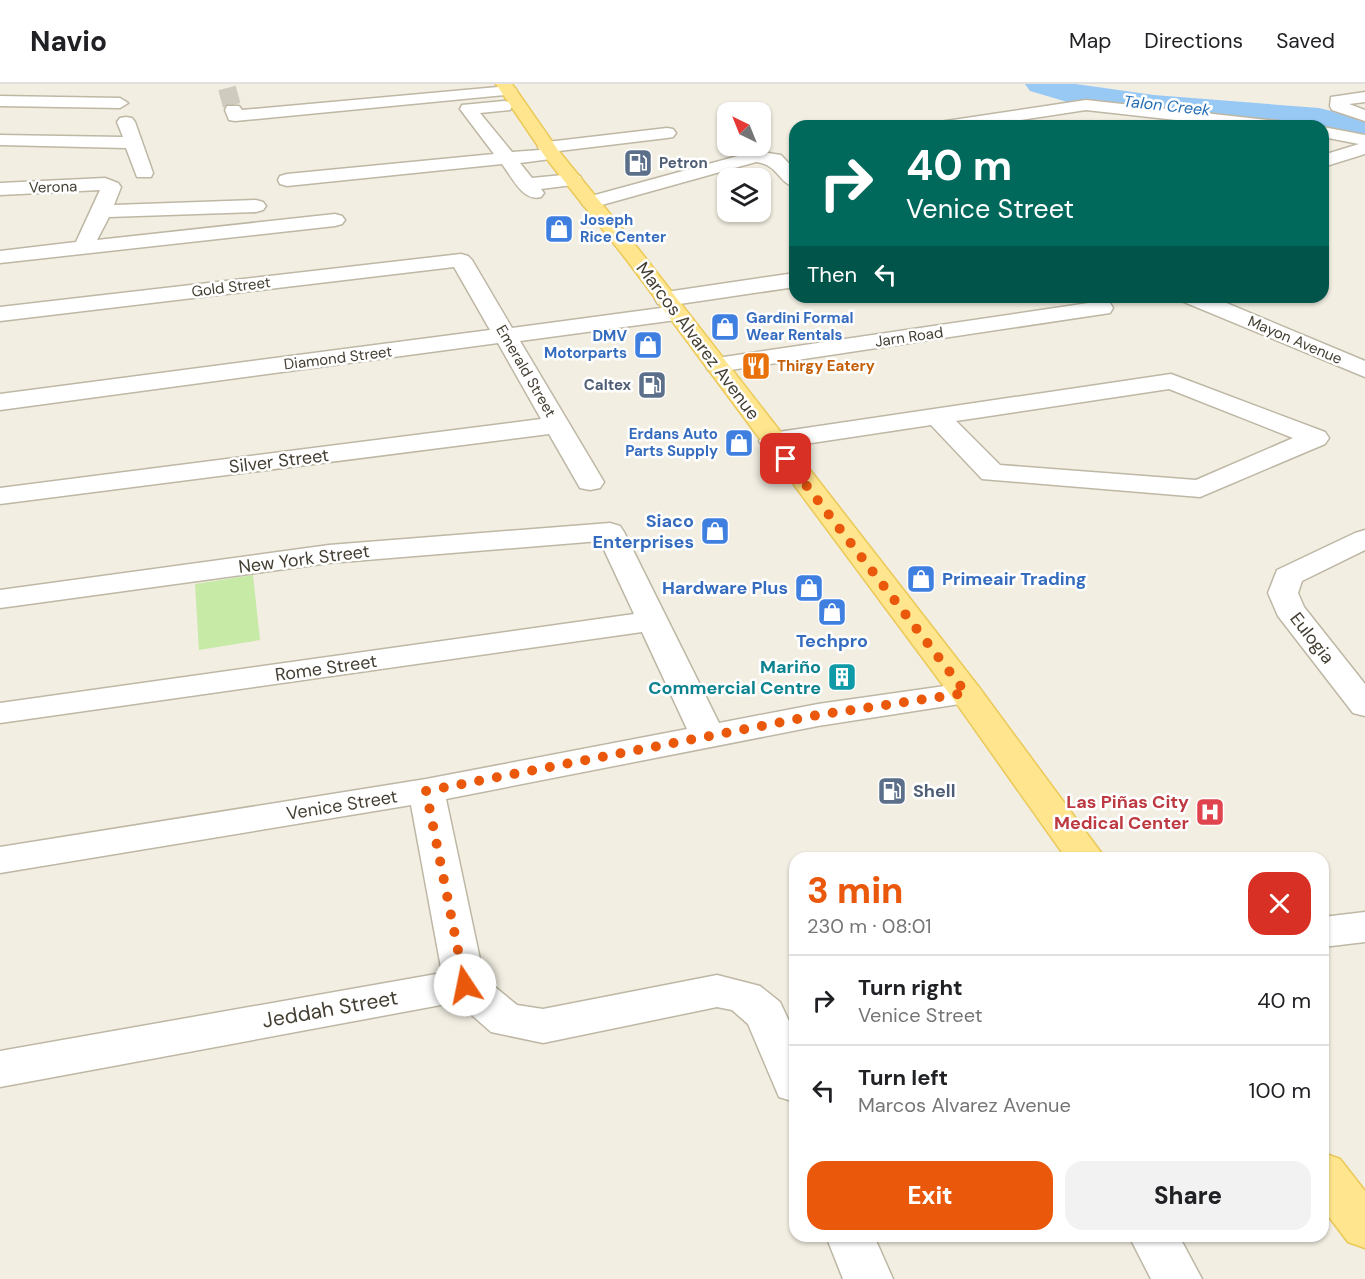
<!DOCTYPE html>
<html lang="en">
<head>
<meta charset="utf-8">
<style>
	body { margin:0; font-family:"DM Sans",sans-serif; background:#f2f2f2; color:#202124; height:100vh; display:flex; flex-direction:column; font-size:22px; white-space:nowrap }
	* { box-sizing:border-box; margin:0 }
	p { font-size:20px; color:#757577 }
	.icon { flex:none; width:33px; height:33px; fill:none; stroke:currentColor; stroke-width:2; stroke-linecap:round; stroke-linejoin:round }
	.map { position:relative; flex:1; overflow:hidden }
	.panel { position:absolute; left:789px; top:768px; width:540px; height:390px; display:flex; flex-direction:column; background:#fff; border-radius:18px; box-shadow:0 2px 4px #0004 }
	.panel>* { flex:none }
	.banner { position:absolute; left:789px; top:36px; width:540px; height:183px; border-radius:18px; box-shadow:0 2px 4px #0004; background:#00695c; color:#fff; overflow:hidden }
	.needle { width:39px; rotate:317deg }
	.controls { position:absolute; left:717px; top:18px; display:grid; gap:12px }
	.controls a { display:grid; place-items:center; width:54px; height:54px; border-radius:12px; background:#fff; box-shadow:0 2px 4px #0004; font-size:30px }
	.pin { position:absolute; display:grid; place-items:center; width:51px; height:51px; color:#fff; margin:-26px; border-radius:12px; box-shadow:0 3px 9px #0006 }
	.me { position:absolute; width:66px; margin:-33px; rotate:349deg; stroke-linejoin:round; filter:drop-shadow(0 0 4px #0008) }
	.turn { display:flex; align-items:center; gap:21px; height:126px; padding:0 18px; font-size:27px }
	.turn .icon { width:78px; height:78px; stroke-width:2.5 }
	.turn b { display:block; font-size:42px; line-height:51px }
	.then { display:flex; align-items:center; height:57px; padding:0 18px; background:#0003; gap:12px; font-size:22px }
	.round { display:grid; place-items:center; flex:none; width:63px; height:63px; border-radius:18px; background:#f2f2f2 }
	.summary { display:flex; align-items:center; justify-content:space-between; height:102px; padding:0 18px }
	h1 { font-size:36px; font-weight:800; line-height:45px; color:#ea580c }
	.primary-button { display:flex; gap:12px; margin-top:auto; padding:12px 18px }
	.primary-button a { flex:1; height:69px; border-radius:18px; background:#ea580c; color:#fff; font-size:24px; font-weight:800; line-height:69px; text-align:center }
	.primary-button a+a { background:#f2f2f2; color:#202124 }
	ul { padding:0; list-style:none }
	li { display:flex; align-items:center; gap:18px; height:90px; padding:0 18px; border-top:2px solid #e0e0e0 }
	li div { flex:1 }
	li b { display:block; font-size:22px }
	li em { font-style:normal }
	header { display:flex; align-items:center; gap:36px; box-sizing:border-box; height:84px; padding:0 30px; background:#fff; border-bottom:2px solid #e0e0e0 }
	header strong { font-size:28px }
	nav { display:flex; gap:33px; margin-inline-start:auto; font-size:21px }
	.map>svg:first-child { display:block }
	.green { fill:#c7eaa7 }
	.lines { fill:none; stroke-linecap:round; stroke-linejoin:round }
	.river { fill:#98c9f4; fill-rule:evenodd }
	.minor-tunnel { stroke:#cfcbbf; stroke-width:18; stroke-dasharray:18 9; stroke-linecap:butt }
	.minor-casing { stroke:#beb7a4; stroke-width:3 }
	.major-casing { stroke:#ebc857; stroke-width:3 }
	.minor { fill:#fff; fill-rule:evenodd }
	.major { fill:#ffe68e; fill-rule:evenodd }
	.route { stroke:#ea580c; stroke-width:10; stroke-dasharray:0 18 }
	.labels { text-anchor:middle; stroke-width:5; stroke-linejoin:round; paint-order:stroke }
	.far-service-label { font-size:15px; font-weight:bold; fill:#4e5e75; stroke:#fff; text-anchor:start }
	.far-street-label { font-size:15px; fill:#443e32; stroke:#fff }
	.far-shop-label { font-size:15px; font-weight:bold; fill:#366cbe; stroke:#fff; text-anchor:start }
	.far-food-label { font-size:15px; font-weight:bold; fill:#c56008; stroke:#fff; text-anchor:start }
	.far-water-label { font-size:16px; font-style:italic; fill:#266fb5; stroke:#fff }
	.street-label { font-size:18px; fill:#443e32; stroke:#fff }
	.shop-label { font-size:18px; font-weight:bold; fill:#366cbe; stroke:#fff; text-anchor:end }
	.culture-label { font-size:18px; font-weight:bold; fill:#0d838f; stroke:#fff; text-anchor:end }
	.service-label { font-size:18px; font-weight:bold; fill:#4e5e75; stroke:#fff; text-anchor:start }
	.health-label { font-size:18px; font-weight:bold; fill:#be3a42; stroke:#fff; text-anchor:end }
	.near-street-label { font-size:21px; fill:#443e32; stroke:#fff }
</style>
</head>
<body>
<header>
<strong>Navio</strong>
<nav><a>Map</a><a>Directions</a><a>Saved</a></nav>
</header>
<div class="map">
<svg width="1365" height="1195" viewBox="0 0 1365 1195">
	<rect width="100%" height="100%" fill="#f2eee2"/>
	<polygon class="green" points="253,491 260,556 199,566 195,500"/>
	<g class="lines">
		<polygon class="river" points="1025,0 1076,0 1154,11 1319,24 1365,35 1365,55 1323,45 1323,42 1290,42 1154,31 1074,20 1030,7"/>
		<polyline class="minor-tunnel" points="227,4 233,26"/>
		<g class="minor-casing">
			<g id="minor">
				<polygon points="509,2 515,4 517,7 515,10 235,37 229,36 225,26 227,22 239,22 242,26"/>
				<polygon points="1365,8 1365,18 1349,20 1365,26 1365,37 1332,26 1330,22 1331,13"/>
				<polygon points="0,12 120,14 128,19 120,24 0,22"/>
				<polygon points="1086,16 1277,37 1283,38 1286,42 1230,42 1086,26 981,42 937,42 940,38 946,37"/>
				<path d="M504,17L510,18L512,22L510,26L480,29L512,68L540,66L538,63L541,59L547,58L667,44L673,45L676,49L673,53L667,54L559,67L561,70L558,74L520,79L532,94L573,90L580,92L582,96L580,100L541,105L544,109L541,113C523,118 512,93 502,80L287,102L280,100L278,96L280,92L287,90L494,70L460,25L462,21Z"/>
				<polygon points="126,33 132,34 135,38 153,89 151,93 137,93 126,64 0,61 0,51 123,53 117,38 120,34"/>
				<polygon points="1323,43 1365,51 1365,70 1323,83 1323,71 1359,60 1323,53"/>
				<path d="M756,67L781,71L795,86V103C777,98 779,81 756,78L591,124L584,122L581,118L584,114Z"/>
				<polygon points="105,94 118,99 121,103 114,121 256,116 263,118 266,122 263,126 256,128 109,133 97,156 335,130 342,132 345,136 342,140 335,142 0,179 0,167 76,158 100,106 0,111 0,99"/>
				<polygon points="461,170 468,172 472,176 512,244 676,222 684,224 687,229 684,234 676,236 520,257 604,398 600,404 590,406 580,404 549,350 0,420 0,404 541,335 498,259 0,326 0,310 490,246 454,183 0,237 0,223"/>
				<polygon points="795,189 795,203 666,222 658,220 655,215 658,210 666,208"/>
				<polygon points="1181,213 1212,213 1365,277 1365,293 1184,218"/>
				<polygon points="1102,217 1110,219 1113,224 1110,229 717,288 708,286 705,281 708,276 717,274"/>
				<path d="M1171,290L1325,348L1329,354L1325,360L1200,413L982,395L931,341L772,365L763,363L759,357L763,351L772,349ZM1169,305L1293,354L1196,396L1000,381L956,337Z"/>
				<polygon points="610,439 620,442 624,448 719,639 818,620 966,599 978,602 983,609 978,616 966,619 818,642 446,715 484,894 517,921 543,925 717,891 760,902 780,918 795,950 795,1018 779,1013 748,940 732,926 717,923 543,959 491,948 457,918 0,1003 0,967 442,889 411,721 0,789 0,763 426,695 687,645 642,548 0,639 0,619 634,530 600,457 329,479 0,524 0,506 329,461"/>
				<polygon points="1365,446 1365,466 1302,497 1298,509 1304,523 1365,600 1365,632 1353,629 1278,532 1268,509 1277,486 1355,449"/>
				<polygon points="1365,828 1365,858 1323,863 1323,833"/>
				<polygon points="826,1152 874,1152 893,1195 843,1195"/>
				<polygon points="1129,1152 1179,1152 1202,1195 1151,1195"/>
			</g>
		</g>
		<g class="major-casing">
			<g id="major">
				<polygon points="496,0 512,0 558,66 640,167 978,602 1105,774 1066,774 954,616 626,175 546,74"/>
				<polygon points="1323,1069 1340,1075 1365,1107 1365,1164 1348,1158 1323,1125"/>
			</g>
		</g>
		<use href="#minor" class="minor"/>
		<use href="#major" class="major"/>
	</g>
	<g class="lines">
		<polyline class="route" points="465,901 426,707 818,631 966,609 786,375"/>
	</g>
	<defs>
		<g id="fuel-square" transform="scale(1.5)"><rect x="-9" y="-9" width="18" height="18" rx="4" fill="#5c6f8a" stroke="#fff"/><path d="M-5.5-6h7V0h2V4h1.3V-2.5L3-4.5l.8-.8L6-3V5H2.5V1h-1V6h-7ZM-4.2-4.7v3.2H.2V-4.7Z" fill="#fff"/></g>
		<g id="shop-square" transform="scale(1.5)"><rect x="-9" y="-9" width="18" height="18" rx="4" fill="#3f7fe0" stroke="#fff"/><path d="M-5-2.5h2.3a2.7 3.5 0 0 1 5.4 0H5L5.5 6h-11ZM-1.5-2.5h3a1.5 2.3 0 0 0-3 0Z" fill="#fff"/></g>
		<g id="restaurant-square" transform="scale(1.5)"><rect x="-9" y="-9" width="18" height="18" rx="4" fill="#e8710a" stroke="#fff"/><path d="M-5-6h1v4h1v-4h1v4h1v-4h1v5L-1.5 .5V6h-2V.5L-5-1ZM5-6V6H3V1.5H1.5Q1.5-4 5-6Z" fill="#fff"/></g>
		<g id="building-square" transform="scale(1.5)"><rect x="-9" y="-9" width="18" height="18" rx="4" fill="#0f9aa8" stroke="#fff"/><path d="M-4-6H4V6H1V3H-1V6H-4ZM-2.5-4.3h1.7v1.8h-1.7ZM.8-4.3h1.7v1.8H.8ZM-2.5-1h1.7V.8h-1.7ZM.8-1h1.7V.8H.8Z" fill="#fff"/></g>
		<g id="hospital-square" transform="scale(1.5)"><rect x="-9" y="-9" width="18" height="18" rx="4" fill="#e0444e" stroke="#fff"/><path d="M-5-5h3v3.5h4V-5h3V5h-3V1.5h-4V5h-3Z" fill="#fff"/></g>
	</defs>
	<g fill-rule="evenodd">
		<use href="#fuel-square" x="638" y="79"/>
		<use href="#shop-square" x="559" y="145"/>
		<use href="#shop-square" x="725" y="243"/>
		<use href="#shop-square" x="648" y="261"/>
		<use href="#restaurant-square" x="756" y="282"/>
		<use href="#fuel-square" x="652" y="301"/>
		<use href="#shop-square" x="739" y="359"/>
		<use href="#shop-square" x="715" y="447"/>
		<use href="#shop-square" x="921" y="495"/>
		<use href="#shop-square" x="809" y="504"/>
		<use href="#shop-square" x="832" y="528"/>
		<use href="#building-square" x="842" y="593"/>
		<use href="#fuel-square" x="892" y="707"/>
		<use href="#hospital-square" x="1210" y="728"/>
	</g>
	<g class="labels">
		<g class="far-service-label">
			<text x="659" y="84">Petron</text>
			<text x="631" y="306" text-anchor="end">Caltex</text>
		</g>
		<g class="far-street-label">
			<text transform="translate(53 103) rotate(-2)" y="5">Verona</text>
			<text transform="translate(231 203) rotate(-7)" y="5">Gold Street</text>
			<text transform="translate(909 253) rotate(-8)" y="5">Jarn Road</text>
			<text transform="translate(1295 256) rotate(23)" y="5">Mayon Avenue</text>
			<text transform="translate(338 274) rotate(-7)" y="5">Diamond Street</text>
			<text transform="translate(526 287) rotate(60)" y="5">Emerald Street</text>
		</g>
		<g class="far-shop-label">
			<text x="580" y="141">Joseph<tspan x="580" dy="17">Rice Center</tspan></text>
			<text x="746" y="239">Gardini Formal<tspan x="746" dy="17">Wear Rentals</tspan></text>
			<text x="627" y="257" text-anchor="end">DMV<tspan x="627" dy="17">Motorparts</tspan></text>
			<text x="718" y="355" text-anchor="end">Erdans Auto<tspan x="718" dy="17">Parts Supply</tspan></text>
		</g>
		<g class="far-food-label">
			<text x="777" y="287">Thirgy Eatery</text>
		</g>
		<g class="far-water-label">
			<text transform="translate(1167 21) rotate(6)" y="6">Talon Creek</text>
		</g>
		<g class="street-label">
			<text transform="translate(698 257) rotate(53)" y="6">Marcos Alvarez Avenue</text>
			<text transform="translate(279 377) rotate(-7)" y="6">Silver Street</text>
			<text transform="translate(304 475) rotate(-7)" y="6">New York Street</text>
			<text transform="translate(1312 554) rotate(52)" y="6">Eulogia</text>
			<text transform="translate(326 584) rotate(-8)" y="6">Rome Street</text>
			<text transform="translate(342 721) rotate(-9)" y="6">Venice Street</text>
		</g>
		<g class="shop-label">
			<text x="694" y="443">Siaco<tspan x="694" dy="21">Enterprises</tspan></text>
			<text x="942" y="501" text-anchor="start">Primeair Trading</text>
			<text x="788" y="510">Hardware Plus</text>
			<text x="832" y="563" text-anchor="middle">Techpro</text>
		</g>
		<g class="culture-label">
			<text x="821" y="589">Mariño<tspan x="821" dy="21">Commercial Centre</tspan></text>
		</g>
		<g class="service-label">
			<text x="913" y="713">Shell</text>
		</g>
		<g class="health-label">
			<text x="1189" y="724">Las Piñas City<tspan x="1189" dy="21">Medical Center</tspan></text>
		</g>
		<g class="near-street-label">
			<text transform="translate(330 925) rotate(-10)" y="7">Jeddah Street</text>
		</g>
	</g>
</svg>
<div class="controls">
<a><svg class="needle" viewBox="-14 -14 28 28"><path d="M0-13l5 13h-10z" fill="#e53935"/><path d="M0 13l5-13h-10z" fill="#757577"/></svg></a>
<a><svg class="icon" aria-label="layers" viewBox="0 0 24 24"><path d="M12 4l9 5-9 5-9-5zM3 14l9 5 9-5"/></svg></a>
</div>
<div class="pin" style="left:786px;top:375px;background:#d93025"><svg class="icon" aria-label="arrive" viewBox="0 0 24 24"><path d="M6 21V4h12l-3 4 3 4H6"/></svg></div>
<svg class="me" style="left:465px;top:901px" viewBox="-20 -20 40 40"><circle r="19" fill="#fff"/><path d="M0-13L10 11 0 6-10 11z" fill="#ea580c"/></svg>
<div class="banner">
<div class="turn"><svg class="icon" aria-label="right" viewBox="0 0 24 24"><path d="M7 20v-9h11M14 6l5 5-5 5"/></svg><div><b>40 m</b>Venice Street</div></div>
<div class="then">Then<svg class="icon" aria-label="left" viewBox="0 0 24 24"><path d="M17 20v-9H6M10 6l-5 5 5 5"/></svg></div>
</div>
<section class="panel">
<div class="summary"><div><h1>3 min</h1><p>230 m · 08:01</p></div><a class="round" style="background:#d93025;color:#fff"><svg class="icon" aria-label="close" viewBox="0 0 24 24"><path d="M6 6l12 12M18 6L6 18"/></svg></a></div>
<ul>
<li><svg class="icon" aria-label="right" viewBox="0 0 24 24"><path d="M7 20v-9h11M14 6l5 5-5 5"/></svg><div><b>Turn right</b><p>Venice Street</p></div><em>40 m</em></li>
<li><svg class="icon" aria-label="left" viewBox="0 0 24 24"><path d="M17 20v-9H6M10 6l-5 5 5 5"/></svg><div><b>Turn left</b><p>Marcos Alvarez Avenue</p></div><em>100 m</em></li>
</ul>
<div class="primary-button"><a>Exit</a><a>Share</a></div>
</section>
</div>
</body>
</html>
